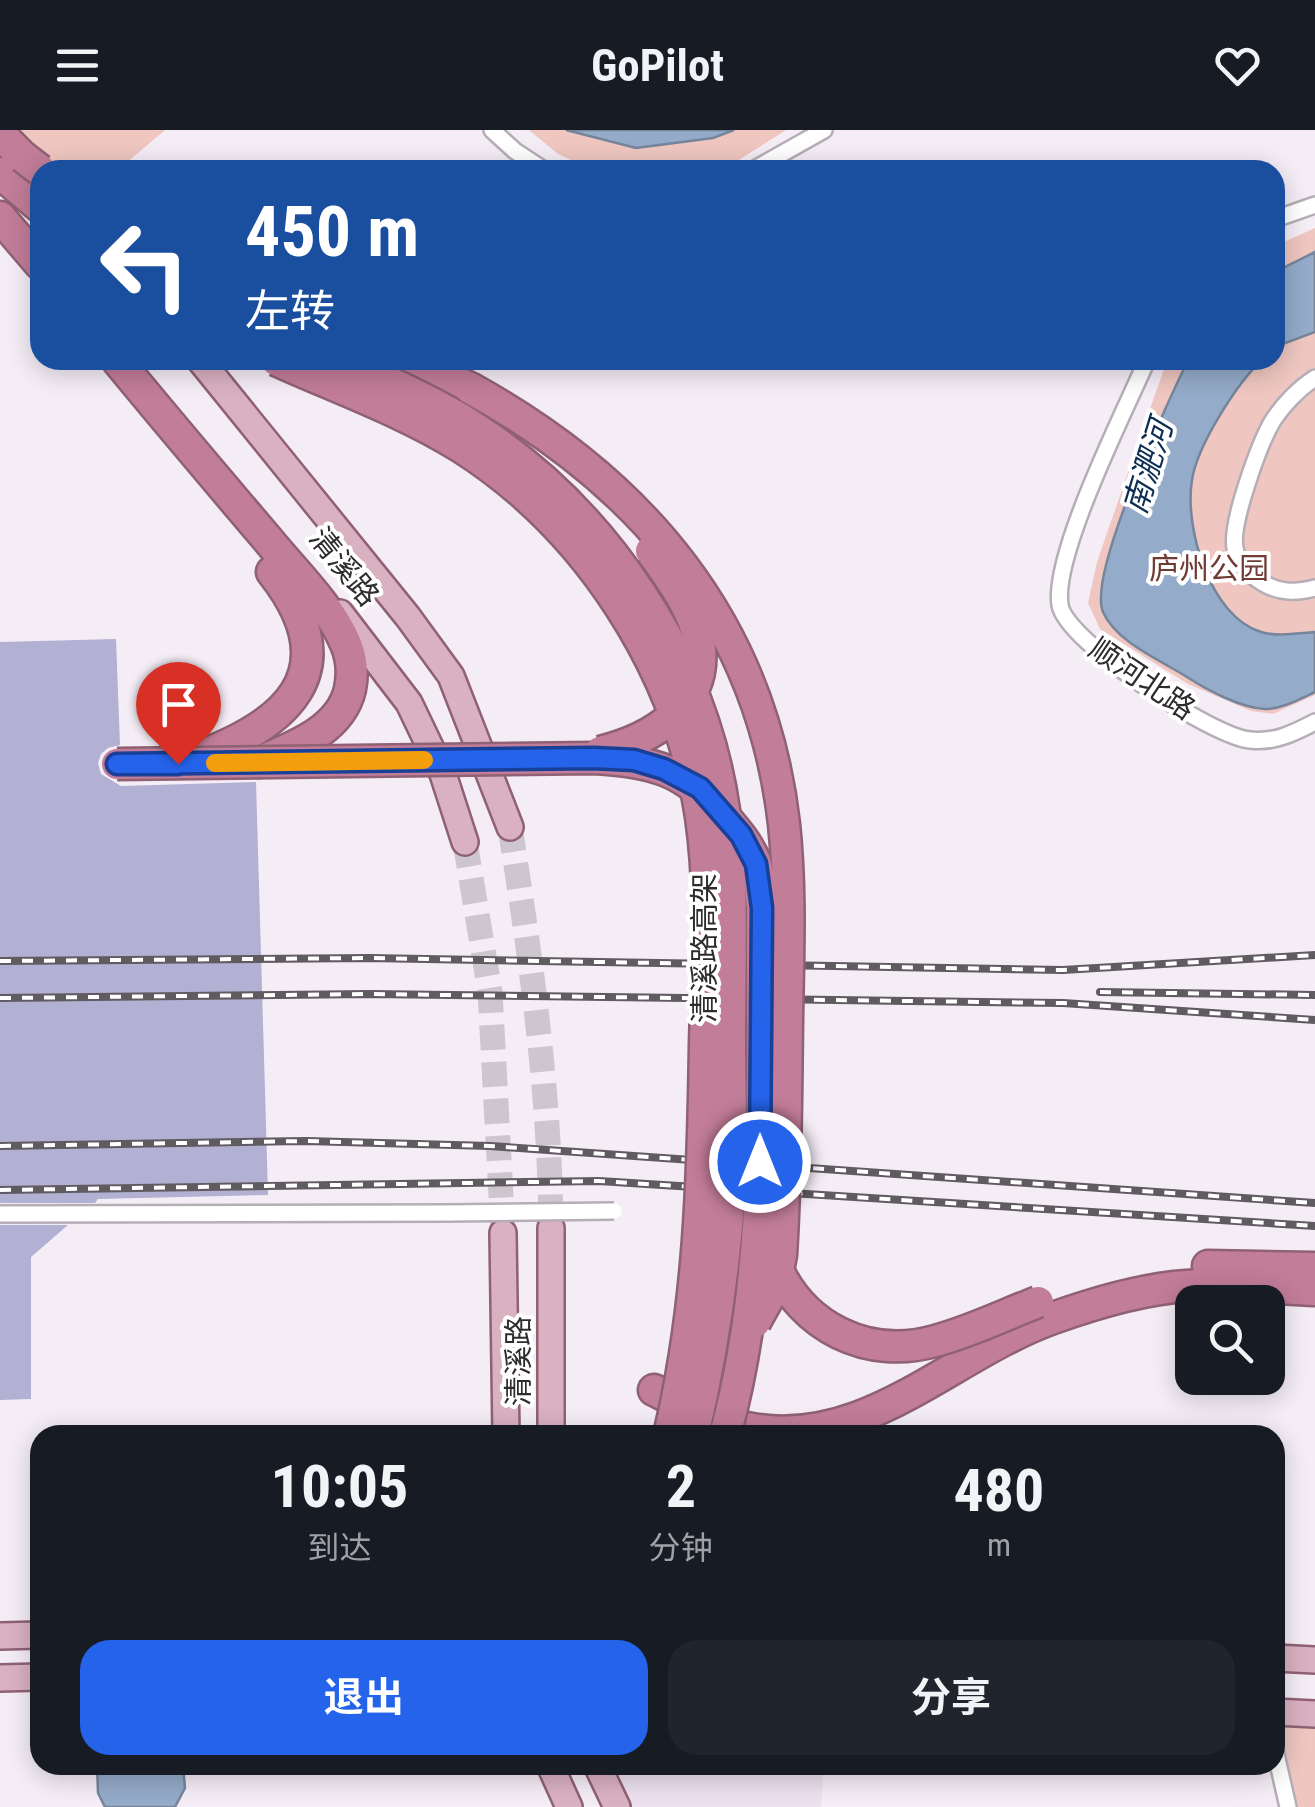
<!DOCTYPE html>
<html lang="zh">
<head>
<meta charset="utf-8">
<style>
	body { margin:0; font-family:"Roboto Condensed","Noto Sans SC",sans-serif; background:#20242c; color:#f1f3f6; height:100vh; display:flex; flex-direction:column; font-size:38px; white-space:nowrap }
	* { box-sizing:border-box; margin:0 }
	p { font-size:32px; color:#9ea1a6 }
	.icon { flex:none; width:55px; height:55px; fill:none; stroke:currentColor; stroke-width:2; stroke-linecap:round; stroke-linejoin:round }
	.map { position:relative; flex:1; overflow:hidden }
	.side { position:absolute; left:30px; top:1295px; width:1255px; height:350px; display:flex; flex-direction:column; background:#171b24; border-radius:30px; box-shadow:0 5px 25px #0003 }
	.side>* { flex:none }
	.guide { position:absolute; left:30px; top:30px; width:1255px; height:210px; border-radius:30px; box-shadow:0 5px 25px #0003; background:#1a4fa0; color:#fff; overflow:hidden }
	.controls { position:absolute; left:1175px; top:1155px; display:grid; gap:20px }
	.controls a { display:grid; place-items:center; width:110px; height:110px; border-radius:20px; background:#171b24; box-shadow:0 5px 25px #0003; font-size:50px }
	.pin { position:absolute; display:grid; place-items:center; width:85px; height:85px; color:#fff; margin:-102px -42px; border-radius:50% 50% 50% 0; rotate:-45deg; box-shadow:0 0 10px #0007 }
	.pin .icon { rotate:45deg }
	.me { position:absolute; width:110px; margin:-55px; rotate:0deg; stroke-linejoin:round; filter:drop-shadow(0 0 8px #0008) }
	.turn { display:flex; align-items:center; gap:35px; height:210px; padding:0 50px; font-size:45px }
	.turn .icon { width:130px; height:130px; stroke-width:2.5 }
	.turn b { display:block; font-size:70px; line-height:85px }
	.eta { display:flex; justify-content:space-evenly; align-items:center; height:170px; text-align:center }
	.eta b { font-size:60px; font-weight:700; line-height:70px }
	.primary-button { display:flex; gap:20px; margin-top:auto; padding:20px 50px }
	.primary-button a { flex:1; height:115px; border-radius:30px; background:#2563eb; color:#fff; font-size:40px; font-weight:700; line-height:115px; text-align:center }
	.primary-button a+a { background:#20242c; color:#f1f3f6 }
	header { display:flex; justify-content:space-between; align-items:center; height:130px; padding:0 50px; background:#171b24; font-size:45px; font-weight:700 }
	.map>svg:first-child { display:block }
	.built { fill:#ede0ef }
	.green { fill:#efc6c0 }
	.water { fill:#94abc9; stroke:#76859b; stroke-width:2.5 }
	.building { fill:#b2b0d3 }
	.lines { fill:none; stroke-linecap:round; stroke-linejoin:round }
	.primary-tunnel { stroke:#cdc6ce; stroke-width:25; stroke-dasharray:25 12; stroke-linecap:butt }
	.street-casing { stroke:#b5aeb7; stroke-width:20 }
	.primary-casing { stroke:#8f6173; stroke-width:30 }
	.highway-casing { stroke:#8f6173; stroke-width:35 }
	.street { stroke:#fff; stroke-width:15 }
	.primary { stroke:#dab1c1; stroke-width:25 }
	.highway { stroke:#c27d98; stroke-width:30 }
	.rail-casing { stroke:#605b60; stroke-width:8 }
	.rail { stroke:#fff; stroke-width:4; stroke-dasharray:11; stroke-linecap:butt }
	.street-bridge-casing { stroke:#b5aeb7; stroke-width:20; stroke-linecap:butt }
	.highway-bridge-casing { stroke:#8f6173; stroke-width:35; stroke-linecap:butt }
	.street-bridge { stroke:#fff; stroke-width:15 }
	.highway-bridge { stroke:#c27d98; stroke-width:30 }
	.route-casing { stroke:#184099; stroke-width:25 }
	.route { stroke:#2563eb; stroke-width:18 }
	.slow { stroke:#f59e0b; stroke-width:18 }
	.labels { text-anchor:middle; stroke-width:8; stroke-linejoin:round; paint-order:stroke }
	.street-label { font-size:30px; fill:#2f2c2f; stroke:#fff }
	.park-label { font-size:30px; fill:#723a34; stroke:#fff }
	.water-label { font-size:32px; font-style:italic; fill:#0c2d54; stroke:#fff }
</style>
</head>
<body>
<header><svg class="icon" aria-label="menu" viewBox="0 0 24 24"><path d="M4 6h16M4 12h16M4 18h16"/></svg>GoPilot<svg class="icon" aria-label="heart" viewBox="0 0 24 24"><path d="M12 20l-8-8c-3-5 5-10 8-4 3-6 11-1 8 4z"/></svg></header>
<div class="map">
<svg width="1315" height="1677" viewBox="0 0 1315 1677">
	<rect width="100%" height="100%" fill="#f5edf6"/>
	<polygon class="built" points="597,1635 824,1635 821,1677 617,1677"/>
	<g class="green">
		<polygon points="13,0 165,0 118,40 47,40"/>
		<polygon points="529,0 786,0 723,40 593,40 558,24"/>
		<polygon points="1315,98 1315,565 1273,584 1251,581 1188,554 1100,499 1088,473 1097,432 1167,230 1275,230 1275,116"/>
		<polygon points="1275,1583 1315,1589 1315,1677 1288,1677 1275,1620"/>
	</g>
	<g class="water">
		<polygon points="566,0 734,0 713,8 636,18"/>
		<polygon points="1315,122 1315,202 1275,217 1275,142"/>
		<path d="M1188,230H1262C1237,253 1197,316 1192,350C1184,397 1210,487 1261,502C1277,507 1299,503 1315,502V562C1300,569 1282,579 1265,579C1241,578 1207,560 1187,547C1160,530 1116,512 1103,482C1087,444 1168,272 1188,230Z"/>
		<polygon points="97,1635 183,1635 185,1658 175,1677 105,1677 98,1663"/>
	</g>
	<g class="building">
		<polygon points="116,509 120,615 108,618 101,624 98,633 101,644 121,656 256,652 268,1065 98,1069 95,1073 0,1073 0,512"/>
		<polygon points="0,1095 68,1095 31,1127 31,1269 0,1270"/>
	</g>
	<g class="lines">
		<g class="primary-tunnel">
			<path d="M510,697C531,830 550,963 551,1098"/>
			<polyline points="465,712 490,862 503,1103"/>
		</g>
		<g class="street-casing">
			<g id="street">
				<polyline points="492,0 515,21 544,40"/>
				<polyline points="753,40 824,0"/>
				<polyline points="1275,89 1315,75"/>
				<path d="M1147,230C1125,281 1052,425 1060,475C1066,512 1213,607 1250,610C1274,613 1294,603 1315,592"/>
				<path d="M1315,248C1299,258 1282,276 1272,292C1259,315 1230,394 1235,418C1237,432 1251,446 1263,453C1280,463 1296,463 1315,458"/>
				<polyline points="0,1084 449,1083"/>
				<polyline points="1275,1620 1288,1677"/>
			</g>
		</g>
		<g class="primary-casing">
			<g id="primary">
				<polyline points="200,230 408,487 451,546 510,697"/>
				<polyline points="340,483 409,573 443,644 465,712"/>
				<polyline points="551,1098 551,1305"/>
				<polyline points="503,1103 506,1305"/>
				<polyline points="0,1506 40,1505"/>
				<polyline points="1275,1528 1315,1530"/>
				<polyline points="0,1548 40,1547"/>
				<polyline points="1275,1582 1315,1584"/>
				<polyline points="550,1635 569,1677"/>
				<polyline points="597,1635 617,1677"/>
			</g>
		</g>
		<g class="highway-casing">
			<g id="highway">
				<polyline points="0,4 23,27"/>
				<polyline points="0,43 40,77"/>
				<polyline points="0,87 40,134"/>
				<path d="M117,230C167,291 218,351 269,411C295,443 330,476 346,514C352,528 353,544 350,559C341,600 294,617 259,632"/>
				<polyline points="410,230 470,258"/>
				<path d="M186,631C284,598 352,543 272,442"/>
				<polyline points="1208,1136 1315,1138"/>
				<path d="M654,1260C685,1275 717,1293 752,1299C867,1319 952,1224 1053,1188C1095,1173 1141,1159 1186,1156C1229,1153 1272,1158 1315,1160"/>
			</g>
		</g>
		<use href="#street" class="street"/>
		<use href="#primary" class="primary"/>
		<use href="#highway" class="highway"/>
		<g class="rail-casing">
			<g id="rail">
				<polyline points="0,831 369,828 1063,840 1315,825"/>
				<polyline points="1100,862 1315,865"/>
				<polyline points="0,868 370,864 1063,873 1315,890"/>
				<polyline points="0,1016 306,1011 490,1016 1315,1073"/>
				<polyline points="0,1060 599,1051 1315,1096"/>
			</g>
		</g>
		<use href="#rail" class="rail"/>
		<g class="street-bridge-casing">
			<polyline id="street-bridge" points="449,1083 614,1081"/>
		</g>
		<g class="highway-bridge-casing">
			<g id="highway-bridge">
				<polyline points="23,27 40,40"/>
				<path d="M276,230C338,258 403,281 461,317C588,398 679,539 701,687C712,762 707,839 705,914C703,1046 700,1176 669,1305"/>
				<path d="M340,230C386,251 433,271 475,298C605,382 702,526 724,680C734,755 730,831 730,907C730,962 733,1018 729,1073C723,1151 711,1229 693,1305"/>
				<path d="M470,258C642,353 761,493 784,694C791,759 788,825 787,890C786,969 786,1047 781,1125L775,1156L755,1192"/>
				<path d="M600,622C653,609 710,575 699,511C694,480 669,446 651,421"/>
				<path d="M117,634L594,628C654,632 684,639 724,686C736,700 748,714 755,731C760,745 760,763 762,777C761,953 772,1134 725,1305"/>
				<path d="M775,1134C802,1197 867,1230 935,1211C970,1202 1004,1185 1038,1172"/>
			</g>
		</g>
		<use href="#street-bridge" class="street-bridge"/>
		<use href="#highway-bridge" class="highway-bridge"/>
	</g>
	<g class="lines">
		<g class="route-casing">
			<polyline id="route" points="178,634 117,634 594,628 634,630 664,639 700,658 741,705 756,734 762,778 760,1032"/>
		</g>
		<use href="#route" class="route"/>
		<polyline class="slow" points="215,633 424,630"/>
	</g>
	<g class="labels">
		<g class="street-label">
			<text transform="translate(344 437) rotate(51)" y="10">清溪路</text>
			<text transform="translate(1142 549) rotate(34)" y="10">顺河北路</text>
			<text transform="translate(705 818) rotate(-90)" y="10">清溪路高架</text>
			<text transform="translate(519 1231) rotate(-90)" y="10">清溪路</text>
		</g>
		<g class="park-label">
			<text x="1209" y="449">庐州公园</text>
		</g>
		<g class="water-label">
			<text transform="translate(1148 337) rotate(-73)" y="11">南淝河</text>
		</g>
	</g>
</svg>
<div class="controls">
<a><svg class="icon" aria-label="search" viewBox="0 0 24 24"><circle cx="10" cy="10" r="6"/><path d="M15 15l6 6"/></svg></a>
</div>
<div class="pin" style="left:178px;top:634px;background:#d93025"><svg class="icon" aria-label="arrive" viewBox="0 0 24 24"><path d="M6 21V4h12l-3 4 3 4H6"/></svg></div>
<svg class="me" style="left:760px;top:1032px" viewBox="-20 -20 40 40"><circle r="17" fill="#2563eb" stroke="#fff" stroke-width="3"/><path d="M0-11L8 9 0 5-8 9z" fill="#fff"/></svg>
<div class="guide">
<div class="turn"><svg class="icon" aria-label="left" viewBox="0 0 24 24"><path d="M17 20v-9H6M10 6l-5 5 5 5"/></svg><div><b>450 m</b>左转</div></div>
</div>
<section class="side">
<div class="eta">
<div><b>10:05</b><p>到达</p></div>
<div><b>2</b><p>分钟</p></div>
<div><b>480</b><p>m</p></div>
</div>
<div class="primary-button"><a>退出</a><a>分享</a></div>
</section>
</div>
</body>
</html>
